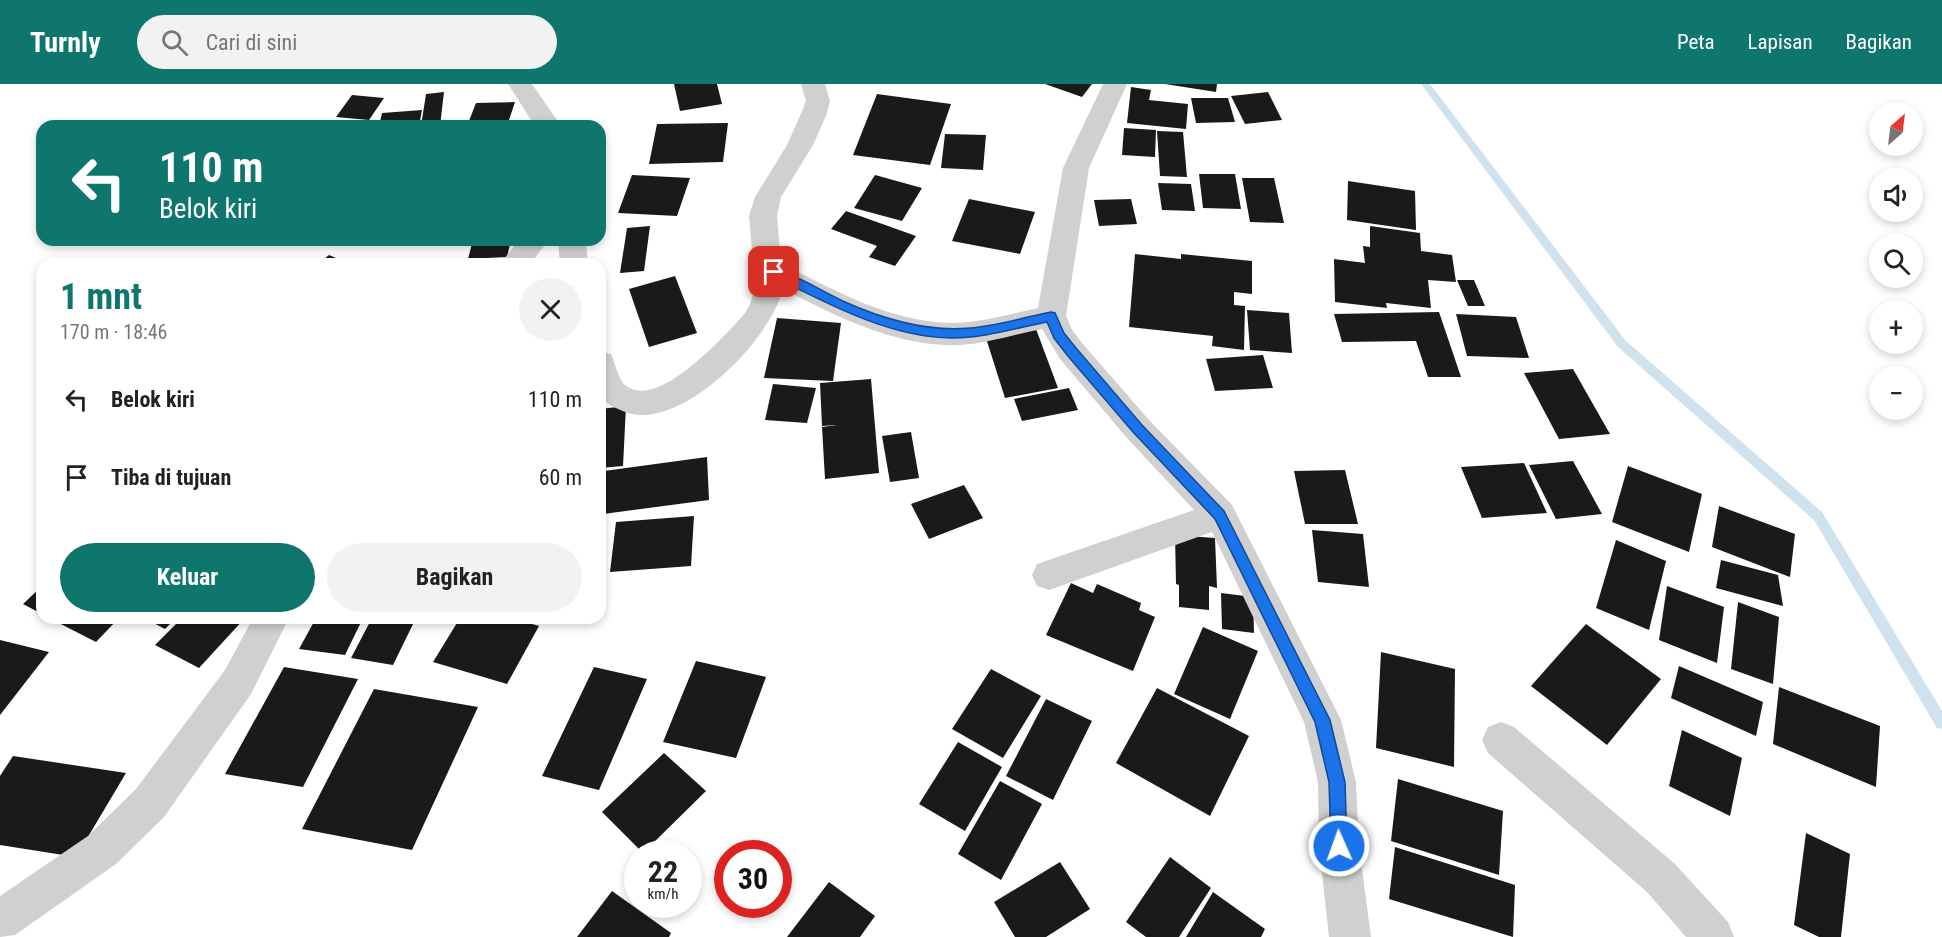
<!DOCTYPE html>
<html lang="id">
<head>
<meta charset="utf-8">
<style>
	body { margin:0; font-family:"Roboto Condensed",sans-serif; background:#f2f2f2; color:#222; height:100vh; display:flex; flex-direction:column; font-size:22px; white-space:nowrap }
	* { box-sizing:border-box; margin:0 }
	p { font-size:20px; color:#767676 }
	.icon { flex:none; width:33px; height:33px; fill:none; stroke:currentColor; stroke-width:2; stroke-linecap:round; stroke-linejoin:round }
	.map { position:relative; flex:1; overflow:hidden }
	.drawer { position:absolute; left:36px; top:174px; width:570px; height:366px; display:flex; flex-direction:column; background:#fff; border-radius:18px; box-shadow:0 3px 9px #0003 }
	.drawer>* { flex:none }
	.hud { position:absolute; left:36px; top:36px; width:570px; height:126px; border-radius:18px; box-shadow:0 3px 9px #0003; background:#0f766e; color:#fff; overflow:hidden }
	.needle { width:39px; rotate:28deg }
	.tools { position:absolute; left:1869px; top:18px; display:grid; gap:12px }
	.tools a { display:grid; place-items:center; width:54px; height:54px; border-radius:50%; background:#fff; box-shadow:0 3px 9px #0003; font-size:30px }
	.speed { position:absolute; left:624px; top:756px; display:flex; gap:12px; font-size:30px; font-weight:700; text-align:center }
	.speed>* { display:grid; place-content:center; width:78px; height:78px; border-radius:50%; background:#fff; box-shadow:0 3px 9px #0003; line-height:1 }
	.speed small { font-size:15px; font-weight:400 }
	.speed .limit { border:9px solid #d22; background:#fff; color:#111 }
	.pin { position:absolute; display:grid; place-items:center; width:51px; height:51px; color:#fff; margin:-26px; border-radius:12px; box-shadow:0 3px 9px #0006 }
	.me { position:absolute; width:66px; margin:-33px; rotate:358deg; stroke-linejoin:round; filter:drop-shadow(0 0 4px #0008) }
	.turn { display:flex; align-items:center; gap:21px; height:126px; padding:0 24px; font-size:27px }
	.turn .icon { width:78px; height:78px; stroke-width:2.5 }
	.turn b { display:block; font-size:42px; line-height:51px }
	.round { display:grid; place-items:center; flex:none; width:63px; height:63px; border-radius:32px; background:#f2f2f2 }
	.headline { display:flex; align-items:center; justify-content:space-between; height:102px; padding:0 24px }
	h1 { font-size:36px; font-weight:700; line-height:45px; color:#0f766e }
	.button { display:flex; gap:12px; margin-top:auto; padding:12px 24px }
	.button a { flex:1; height:69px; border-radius:36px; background:#0f766e; color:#fff; font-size:24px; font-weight:700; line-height:69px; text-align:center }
	.button a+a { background:#f2f2f2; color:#222 }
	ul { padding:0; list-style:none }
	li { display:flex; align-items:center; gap:18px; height:78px; padding:0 24px }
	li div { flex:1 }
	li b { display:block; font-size:22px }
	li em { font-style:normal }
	header { display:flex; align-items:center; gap:36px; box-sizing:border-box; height:84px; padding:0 30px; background:#0f766e; color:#fff }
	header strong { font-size:28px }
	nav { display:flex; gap:33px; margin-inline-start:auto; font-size:21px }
	.search { width:420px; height:54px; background:#f2f2f2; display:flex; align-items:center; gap:15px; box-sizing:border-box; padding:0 21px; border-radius:33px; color:#767676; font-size:22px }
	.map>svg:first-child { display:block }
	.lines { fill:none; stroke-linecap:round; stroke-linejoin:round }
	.stream { fill:#cfe2ee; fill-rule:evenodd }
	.building { fill:#1a1a1a }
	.minor { fill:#d0d0d0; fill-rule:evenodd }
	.route { fill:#1a73e8; stroke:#114b97; stroke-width:1.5 }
</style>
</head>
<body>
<header>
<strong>Turnly</strong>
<div class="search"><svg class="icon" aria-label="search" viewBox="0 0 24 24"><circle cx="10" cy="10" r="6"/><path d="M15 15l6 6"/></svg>Cari di sini</div>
<nav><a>Peta</a><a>Lapisan</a><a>Bagikan</a></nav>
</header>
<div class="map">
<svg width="1942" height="853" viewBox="0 0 1942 853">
	<rect width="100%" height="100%" fill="#fff"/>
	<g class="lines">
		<polygon class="stream" points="1421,0 1430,0 1626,257 1822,428 1942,627 1942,645 1937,644 1814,436 1618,263"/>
	</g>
	<g class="building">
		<polygon points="674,0 717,0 722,20 680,27"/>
		<polygon points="1045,0 1092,0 1082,13"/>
		<polygon points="1165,0 1217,0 1216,8"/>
		<polygon points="1131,3 1151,6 1149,16 1188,20 1186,45 1127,39"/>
		<polygon points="444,8 440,42 421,42 426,10"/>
		<polygon points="1268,8 1282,36 1245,40 1231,12"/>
		<polygon points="877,10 951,20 930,81 853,71"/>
		<polygon points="352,11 384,14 369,36 336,33"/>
		<polygon points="1191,14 1228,14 1235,38 1196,39"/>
		<polygon points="515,18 507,42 467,42 476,19"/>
		<polygon points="422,26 419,42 379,42 382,29"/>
		<polygon points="728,39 723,78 649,80 657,40"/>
		<polygon points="1124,44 1156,46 1155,73 1122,71"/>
		<polygon points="1157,47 1183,48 1187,93 1160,92"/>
		<polygon points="945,50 986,51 983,86 941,84"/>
		<polygon points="1199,90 1235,90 1241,125 1203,124"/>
		<polygon points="632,91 690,94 677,132 618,129"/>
		<polygon points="875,91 922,104 902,137 854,124"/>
		<polygon points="1242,94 1274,94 1284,139 1250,138"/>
		<polygon points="1348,97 1415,107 1416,146 1347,136"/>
		<polygon points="1158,99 1191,100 1195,127 1162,126"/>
		<polygon points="969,115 1035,128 1020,170 952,157"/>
		<polygon points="1131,115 1137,140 1099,142 1094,116"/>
		<polygon points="846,127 916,152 895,182 869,173 877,162 831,145"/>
		<polygon points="650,142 644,187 620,189 627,144"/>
		<polygon points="1370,142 1420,149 1421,167 1452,171 1456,198 1428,196 1431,224 1386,219 1387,224 1335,218 1334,175 1365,179 1363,162 1370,163"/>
		<polygon points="473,156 511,156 507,173 468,175"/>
		<polygon points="1135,170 1181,175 1181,170 1252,177 1252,210 1234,208 1234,221 1245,222 1244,266 1212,262 1213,252 1129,243"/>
		<polygon points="329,171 350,180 318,180"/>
		<polygon points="675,192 697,249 649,263 629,205"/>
		<polygon points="1457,196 1474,196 1485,222 1468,222"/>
		<polygon points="1247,226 1289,229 1292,269 1250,266"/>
		<polygon points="1439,228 1461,293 1428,293 1416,257 1342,258 1334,230"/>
		<polygon points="1456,230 1516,233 1529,274 1467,272"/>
		<polygon points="777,234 841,239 833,297 764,294"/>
		<polygon points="1036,245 1058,304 1005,314 986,254"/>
		<polygon points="1263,271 1273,304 1215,307 1206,275"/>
		<polygon points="1573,285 1610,350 1559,355 1524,289"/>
		<polygon points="871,295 879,389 825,395 822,343 837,341 822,342 820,299"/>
		<polygon points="773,300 816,304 807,339 765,336"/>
		<polygon points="1069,304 1078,326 1022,337 1014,315"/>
		<polygon points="626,322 623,382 600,384 600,325"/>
		<polygon points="911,348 919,394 890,398 882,352"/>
		<polygon points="707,373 709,416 603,430 604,387"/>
		<polygon points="1573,377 1602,430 1556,435 1529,381"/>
		<polygon points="1524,379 1547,429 1482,434 1461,383"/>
		<polygon points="1628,382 1702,410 1689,468 1612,438"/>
		<polygon points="1345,386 1358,440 1305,440 1294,387"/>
		<polygon points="964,401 983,434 929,455 911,420"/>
		<polygon points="1719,422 1795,450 1790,493 1712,463"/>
		<polygon points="694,432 691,482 610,488 616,438"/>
		<polygon points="1312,446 1363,450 1369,503 1318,498"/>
		<polygon points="1175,451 1215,454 1217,504 1209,502 1209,526 1179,523 1179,501 1176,500"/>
		<polygon points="1616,456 1666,477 1649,546 1596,524"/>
		<polygon points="1721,476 1778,491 1783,522 1716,504"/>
		<polygon points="1071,499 1093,509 1097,500 1141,519 1139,526 1155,533 1133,587 1046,551"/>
		<polygon points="42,502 42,530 23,520"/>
		<polygon points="1667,502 1724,523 1717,579 1659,556"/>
		<polygon points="1221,509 1253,513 1254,549 1222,545"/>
		<polygon points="1738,518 1779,533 1773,600 1731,585"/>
		<polygon points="49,534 119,534 96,558"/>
		<polygon points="144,534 176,534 165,545"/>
		<polygon points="182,534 245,534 199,584 155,561"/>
		<polygon points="316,534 363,534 345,571 299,565"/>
		<polygon points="372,534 416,534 393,581 351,574"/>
		<polygon points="460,534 511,534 539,542 507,600 433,578"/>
		<polygon points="1586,540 1661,595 1607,661 1531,602"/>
		<polygon points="1203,543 1258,567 1230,635 1174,610"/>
		<polygon points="0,556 49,568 0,631"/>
		<polygon points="1381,568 1455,585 1454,683 1376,664"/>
		<polygon points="696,577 766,593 736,674 663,658"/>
		<polygon points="1679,582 1763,618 1756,652 1671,614"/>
		<polygon points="284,583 358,595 303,703 225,690"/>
		<polygon points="594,583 647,595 599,706 542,692"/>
		<polygon points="991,585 1041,612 1003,674 952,645"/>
		<polygon points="1779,603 1880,642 1876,703 1773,660"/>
		<polygon points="1157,604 1249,652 1210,732 1116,679"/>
		<polygon points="374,605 478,623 412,766 302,745"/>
		<polygon points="1046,615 1092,637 1053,716 1006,692"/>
		<polygon points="1682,646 1742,674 1730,732 1669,702"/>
		<polygon points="958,658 1002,683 965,747 919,720"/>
		<polygon points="664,669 706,707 643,769 602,728"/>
		<polygon points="13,672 126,689 76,773 0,761 0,692"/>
		<polygon points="1398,695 1503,727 1499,791 1391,757"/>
		<polygon points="1000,697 1042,720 1001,796 958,770"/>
		<polygon points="1806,749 1850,770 1841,853 1819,853 1794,841"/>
		<polygon points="1395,763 1515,801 1513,853 1389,815"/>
		<polygon points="1170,773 1211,804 1179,853 1146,853 1126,838"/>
		<polygon points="1060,778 1090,825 1046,853 1015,853 994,818"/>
		<polygon points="829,798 875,832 860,853 787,853"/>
		<polygon points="612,807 671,849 669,853 577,853"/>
		<polygon points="1213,808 1265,845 1261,853 1186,853"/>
	</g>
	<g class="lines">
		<g class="minor">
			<polygon points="508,0 532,0 561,42 535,42"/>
			<path d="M801,0H825L830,17L826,32L813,61L781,113L777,132L780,166L786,182C838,208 892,238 951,239C980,239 1010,230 1038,224L1063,84L1103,0H1127L1089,84L1066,232L1072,246L1082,259L1149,336L1232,421L1335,624L1341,636L1356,698L1359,762L1371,853H1329L1319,762L1318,698L1304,638L1212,448L1049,506L1037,502L1032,491L1037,480L1194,426L1127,354L1060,275L1042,245C1015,250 988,259 961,261C899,264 837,233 783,205C770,255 693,334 638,331C625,330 612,322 600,315V267L611,270C615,278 618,294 624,300C655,330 726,251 745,229L750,220L760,188L752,166L749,132L755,113L787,61L800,32L806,17Z"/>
			<polygon points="519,156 549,156 530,180 500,180"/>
			<polygon points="558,156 586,156 588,180 560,180"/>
			<polygon points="253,534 289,534 251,610 164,733 116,780 15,851 0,853 0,812 88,752 136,705 225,586"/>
			<polygon points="1501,638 1514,643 1675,780 1728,838 1734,853 1686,853 1647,808 1488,669 1482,656 1488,643"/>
		</g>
	</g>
	<path class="route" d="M774,184C799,192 821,207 845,218C883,235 927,248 970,244C997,242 1025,233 1051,228L1055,229L1064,249L1076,264L1142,341L1224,427L1330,636L1345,698L1347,762L1345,768L1339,770L1333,768L1331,762L1329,698L1315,638L1215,435L1133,348L1067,271L1054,254L1047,238C1016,244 984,254 952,254C889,254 825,218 770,191V185Z"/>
</svg>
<div class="tools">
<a><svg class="needle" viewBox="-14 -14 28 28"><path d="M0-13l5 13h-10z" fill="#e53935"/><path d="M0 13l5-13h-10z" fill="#767676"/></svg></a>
<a><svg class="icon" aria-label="sound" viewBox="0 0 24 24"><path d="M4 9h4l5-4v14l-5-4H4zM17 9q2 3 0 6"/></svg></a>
<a><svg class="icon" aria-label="search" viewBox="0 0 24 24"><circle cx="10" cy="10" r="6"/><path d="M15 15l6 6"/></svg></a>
<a>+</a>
<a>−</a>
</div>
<div class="speed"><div>22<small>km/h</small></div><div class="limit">30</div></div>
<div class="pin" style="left:774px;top:188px;background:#d93025"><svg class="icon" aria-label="arrive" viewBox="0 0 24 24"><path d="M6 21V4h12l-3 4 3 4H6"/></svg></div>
<svg class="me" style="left:1339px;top:762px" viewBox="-20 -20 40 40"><circle r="17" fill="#1a73e8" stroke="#fff" stroke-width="3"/><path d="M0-11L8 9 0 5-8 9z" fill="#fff"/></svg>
<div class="hud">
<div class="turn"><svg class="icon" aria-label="left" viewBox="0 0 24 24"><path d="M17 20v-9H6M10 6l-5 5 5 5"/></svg><div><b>110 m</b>Belok kiri</div></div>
</div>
<section class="drawer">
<div class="headline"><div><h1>1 mnt</h1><p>170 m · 18:46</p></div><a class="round"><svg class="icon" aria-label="close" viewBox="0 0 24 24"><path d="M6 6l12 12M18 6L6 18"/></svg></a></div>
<ul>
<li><svg class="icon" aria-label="left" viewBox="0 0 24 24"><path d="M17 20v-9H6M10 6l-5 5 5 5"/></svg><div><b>Belok kiri</b></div><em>110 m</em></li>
<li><svg class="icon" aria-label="arrive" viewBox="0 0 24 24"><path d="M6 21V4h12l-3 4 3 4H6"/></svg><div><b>Tiba di tujuan</b></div><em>60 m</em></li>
</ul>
<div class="button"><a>Keluar</a><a>Bagikan</a></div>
</section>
</div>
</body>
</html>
